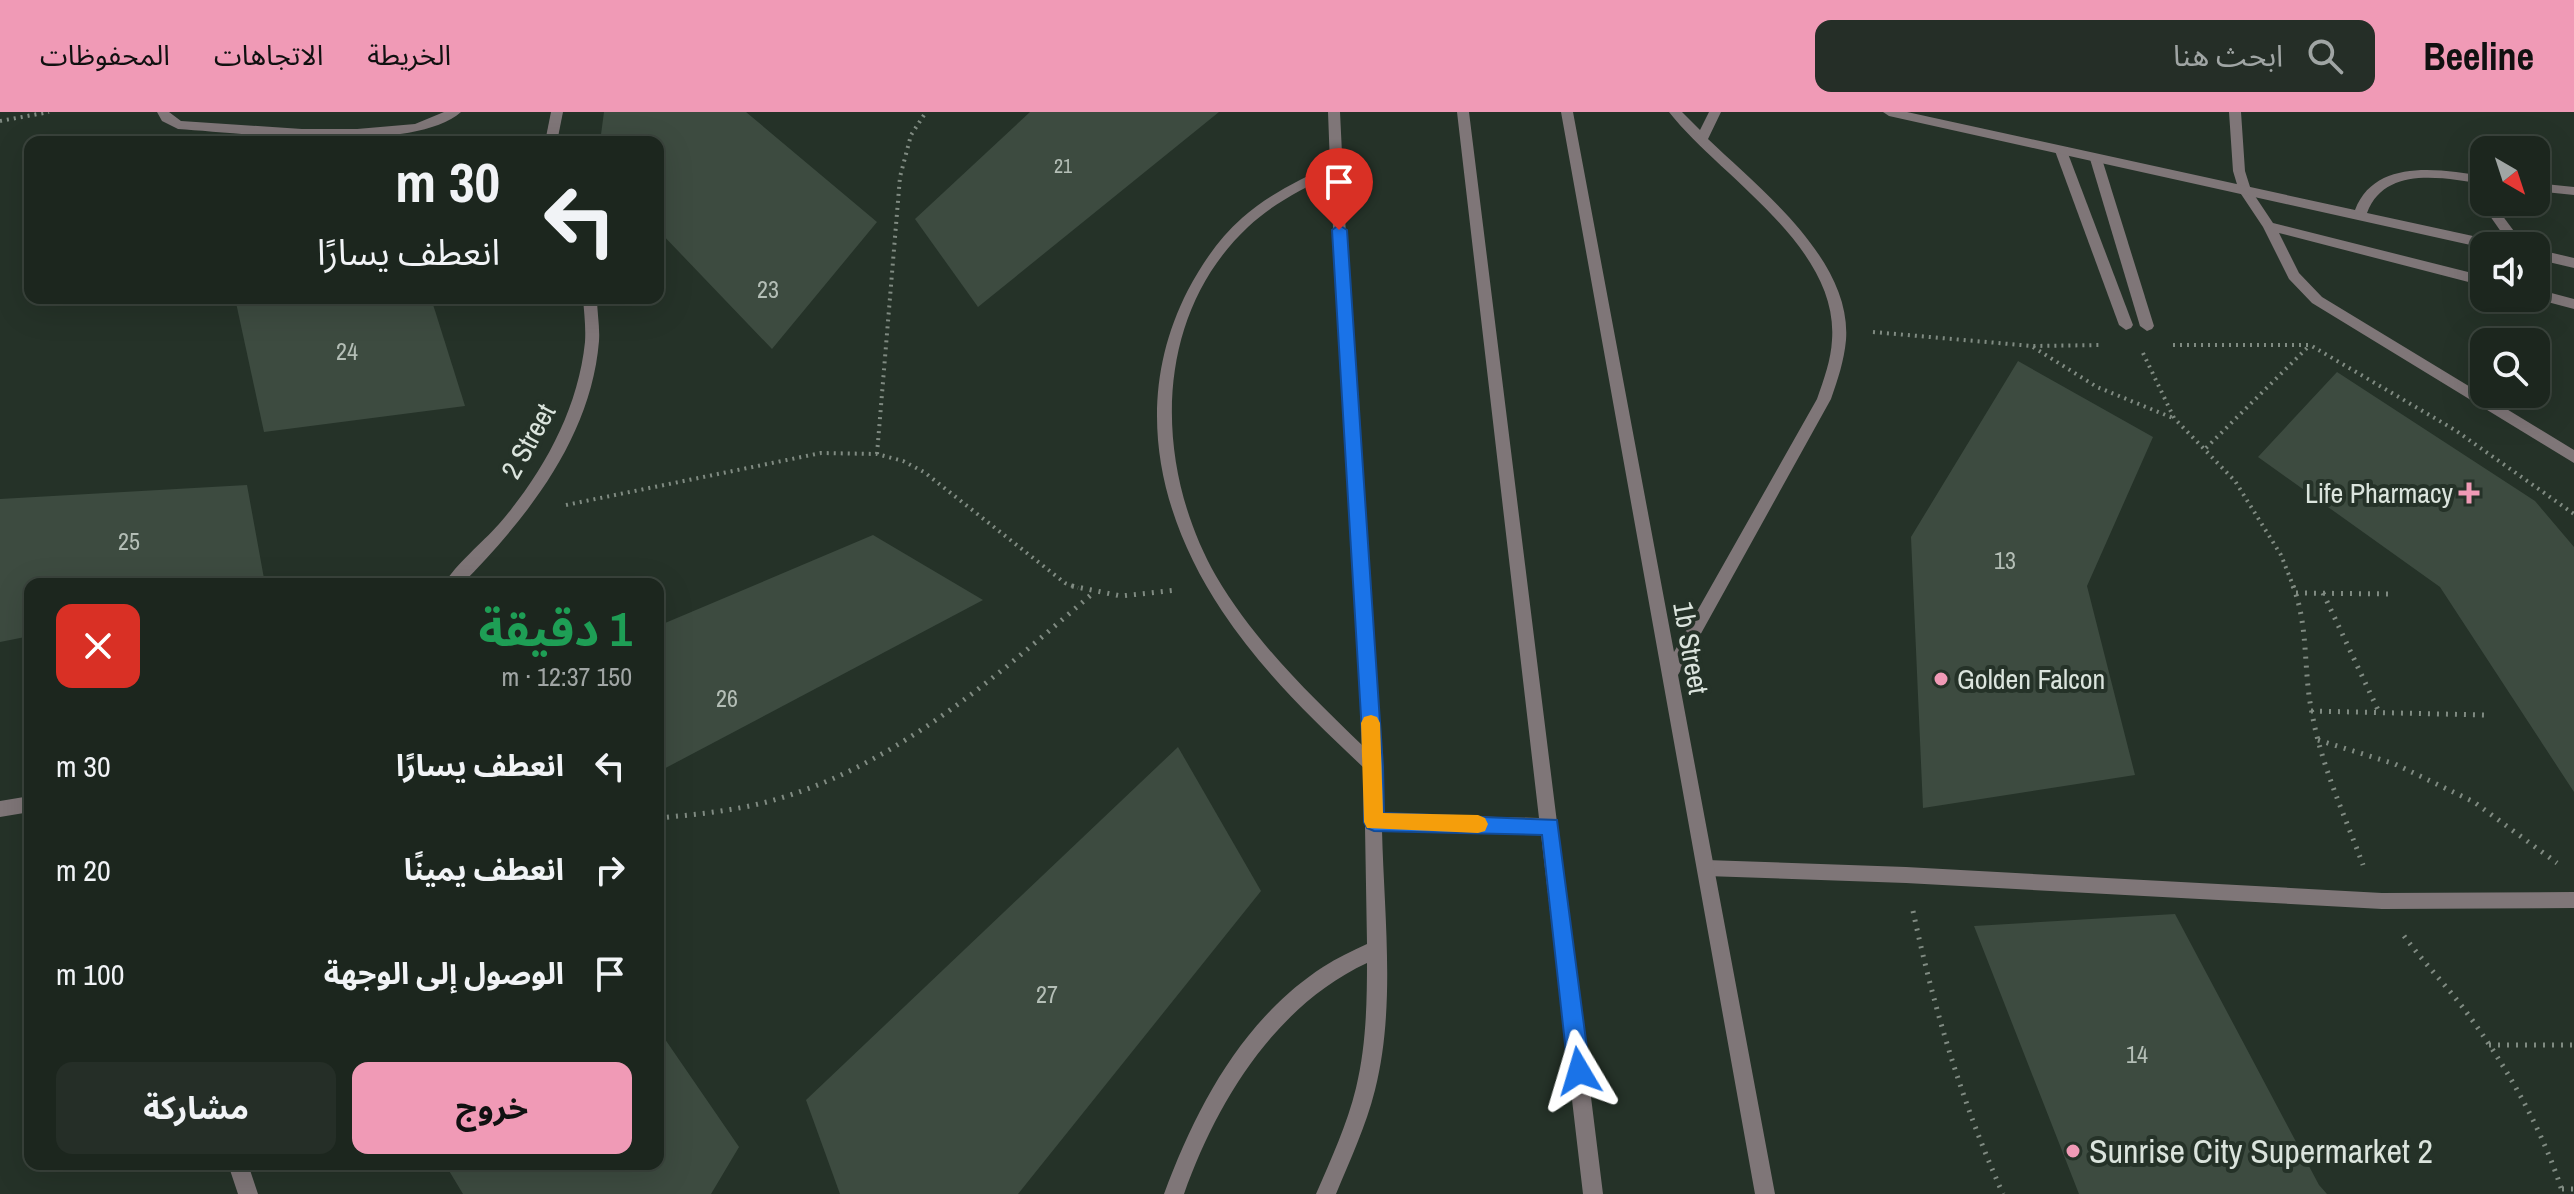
<!DOCTYPE html>
<html lang="ar">
<head>
<meta charset="utf-8">
<style>
	body { margin:0; font-family:"Archivo Narrow","Noto Sans Arabic",sans-serif; background:#252e27; color:#f1f3f6; direction:rtl; height:100vh; display:flex; flex-direction:column; font-size:30px; white-space:nowrap }
	* { box-sizing:border-box; margin:0 }
	p { font-size:26px; color:#a0a5a4 }
	.icon { flex:none; width:44px; height:44px; fill:none; stroke:currentColor; stroke-width:2; stroke-linecap:round; stroke-linejoin:round }
	.map { position:relative; flex:1; overflow:hidden; direction:ltr }
	.drawer { position:absolute; left:24px; top:466px; width:640px; height:592px; display:flex; flex-direction:column; background:#1c261e; border-radius:16px; box-shadow:0 8px 32px #0002,0 0 0 2px #3a433c; direction:rtl }
	.drawer>* { flex:none }
	.top-card { position:absolute; left:24px; top:24px; width:640px; height:168px; border-radius:16px; box-shadow:0 8px 32px #0002,0 0 0 2px #3a433c; direction:rtl; background:#1c261e; color:#f1f3f6; overflow:hidden }
	.needle { width:52px; rotate:141deg }
	.controls { position:absolute; left:2470px; top:24px; display:grid; gap:16px }
	.controls a { display:grid; place-items:center; width:80px; height:80px; border-radius:16px; background:#1c261e; box-shadow:0 8px 32px #0002,0 0 0 2px #3a433c; font-size:40px }
	.pin { position:absolute; display:grid; place-items:center; width:68px; height:68px; color:#fff; margin:-82px -34px; border-radius:50% 50% 50% 0; rotate:-45deg; box-shadow:0 0 8px #0007 }
	.pin .icon { rotate:45deg }
	.me { position:absolute; width:88px; margin:-44px; rotate:353deg; stroke-linejoin:round; filter:drop-shadow(0 0 6px #0008) }
	.turn { display:flex; align-items:center; gap:28px; height:168px; padding:0 32px; font-size:36px }
	.turn .icon { width:104px; height:104px; stroke-width:2.5 }
	.turn b { display:block; font-size:56px; line-height:68px }
	.round { display:grid; place-items:center; flex:none; width:84px; height:84px; border-radius:16px; background:#252e27 }
	.overview { display:flex; align-items:center; justify-content:space-between; height:136px; padding:0 32px }
	h1 { font-size:48px; font-weight:700; line-height:60px; color:#1e9e55 }
	.action { display:flex; gap:16px; margin-top:auto; padding:16px 32px }
	.action a { flex:1; height:92px; border-radius:16px; background:#f09ab6; color:#111; font-size:32px; font-weight:700; line-height:92px; text-align:center }
	.action a+a { background:#252e27; color:#f1f3f6 }
	ul { padding:0; list-style:none }
	li { display:flex; align-items:center; gap:24px; height:104px; padding:0 32px }
	li div { flex:1 }
	li b { display:block; font-size:30px }
	li em { font-style:normal }
	header { display:flex; align-items:center; gap:48px; box-sizing:border-box; height:112px; padding:0 40px; background:#f09ab6; color:#111 }
	header strong { font-size:38px }
	nav { display:flex; gap:44px; margin-inline-start:auto; font-size:28px }
	.search { width:560px; height:72px; background:#252e27; display:flex; align-items:center; gap:20px; box-sizing:border-box; padding:0 28px; border-radius:16px; color:#a0a5a4; font-size:30px }
	.map>svg:first-child { display:block }
	.building { fill:#3d4b40 }
	.lines { fill:none; stroke-linecap:round; stroke-linejoin:round }
	.path-far1 { stroke:#808b82; stroke-width:4; stroke-dasharray:2 5; stroke-linecap:butt }
	.path { stroke:#808b82; stroke-width:5; stroke-dasharray:2 7; stroke-linecap:butt }
	.lane { fill:#7f7678; fill-rule:evenodd }
	.street { fill:#7f7678; fill-rule:evenodd }
	.route { fill:#1a73e8; stroke:#114b97; stroke-width:2 }
	.slow { fill:#f59e0b }
	.poi-dot { fill:#f09ab6; stroke:#253228; stroke-width:3 }
	.labels { text-anchor:middle; stroke-width:8; stroke-linejoin:round; paint-order:stroke }
	.far-number-label { font-size:20px; fill:#b4beb6 }
	.number-label { font-size:24px; fill:#b4beb6 }
	.street-label { font-size:28px; fill:#dbe4dd; stroke:#253228 }
	.poi-label { font-size:28px; fill:#dbe4dd; stroke:#253228; text-anchor:end }
	.near-poi-label { font-size:34px; fill:#dbe4dd; stroke:#253228; text-anchor:start }
</style>
</head>
<body>
<header>
<strong>Beeline</strong>
<div class="search"><svg class="icon" aria-label="search" viewBox="0 0 24 24"><circle cx="10" cy="10" r="6"/><path d="M15 15l6 6"/></svg>ابحث هنا</div>
<nav><a>الخريطة</a><a>الاتجاهات</a><a>المحفوظات</a></nav>
</header>
<div class="map">
<svg width="2574" height="1082" viewBox="0 0 2574 1082">
	<rect width="100%" height="100%" fill="#253228"/>
	<g class="building">
		<polygon points="604,0 746,0 877,110 772,237 658,118 658,30 600,30"/>
		<polygon points="1030,0 1219,0 978,195 915,107"/>
		<polygon points="235,186 431,186 465,294 264,320"/>
		<polygon points="2018,249 2153,325 2087,474 2135,663 1923,696 1911,425"/>
		<polygon points="2337,260 2535,389 2574,435 2574,680 2440,475 2258,345"/>
		<polygon points="247,373 265,472 30,472 30,524 0,530 0,387"/>
		<polygon points="873,423 983,488 658,660 658,514"/>
		<polygon points="1178,635 1261,779 1018,1082 840,1082 806,988"/>
		<polygon points="2175,802 2319,1073 2327,1082 2079,1082 1974,814"/>
		<polygon points="658,917 739,1035 711,1082 463,1082 445,1052 658,1052"/>
	</g>
	<g class="lines">
		<g class="path-far1">
			<polyline points="0,9 49,0"/>
			<polyline points="1873,220 2032,234 2103,233"/>
			<polyline points="2173,233 2310,233 2455,318 2574,402"/>
			<polyline points="2033,235 2097,275 2173,306"/>
			<polyline points="2143,241 2174,306 2235,369 2281,443 2294,476"/>
			<polyline points="2206,336 2310,233"/>
			<polyline points="877,342 900,65 911,23 926,0"/>
			<polyline points="566,393 821,341 877,342 903,349 924,360 1065,471 1078,476"/>
		</g>
		<g class="path">
			<polyline points="1072,474 1121,484 1177,478"/>
			<path d="M2293,474C2309,515 2303,559 2312,601C2321,653 2345,704 2363,753"/>
			<polyline points="2296,481 2394,482"/>
			<polyline points="2323,481 2379,600"/>
			<polyline points="2311,599 2484,603"/>
			<polyline points="2318,628 2395,652 2474,690 2557,751"/>
			<path d="M658,706C701,702 743,698 784,685C903,648 999,562 1092,482"/>
			<path d="M1913,799C1934,897 1962,991 2003,1082"/>
			<path d="M2404,824C2424,851 2447,874 2467,901C2507,955 2543,1018 2563,1082"/>
			<polyline points="2489,933 2574,933"/>
			<polyline points="2562,1077 2574,1077"/>
		</g>
		<g class="lane">
			<path d="M157,0H169L181,9L302,17H357L415,12L444,0H461C412,43 243,21 178,17L162,9Z"/>
			<polygon points="2229,0 2241,0 2245,59 2251,78 2273,111 2484,164 2484,174 2279,121 2299,161 2322,185 2574,338 2574,351 2312,191 2289,167 2263,115 2239,79 2233,59"/>
			<polygon points="2061,35 2067,39 2133,213 2131,216 2126,218 2119,213 2055,39"/>
			<polygon points="2096,43 2102,47 2154,214 2152,217 2147,219 2140,214 2090,47"/>
			<polygon points="2536,177 2574,187 2574,197 2533,186 2536,186"/>
			<polygon points="1706,748 1906,755 2382,781 2574,780 2574,796 2382,797 1906,771 1706,764 1700,762 1697,756 1700,750"/>
		</g>
		<g class="street">
			<polygon points="551,0 563,0 557,30 545,30"/>
			<path d="M1328,0H1340L1349,186L1382,655V702L1539,706L1457,0H1469L1603,1082H1583L1541,722L1382,718C1384,803 1396,895 1375,978C1366,1014 1350,1048 1336,1082H1316C1331,1047 1347,1013 1356,976C1366,935 1367,892 1367,851C1275,894 1217,989 1184,1082H1164C1196,995 1243,907 1323,855C1337,846 1352,839 1367,832L1364,656C1313,608 1261,558 1222,499C1157,401 1132,287 1188,178C1202,152 1219,126 1242,106C1268,83 1299,68 1330,53ZM1330,63L1363,634C1309,582 1254,529 1216,464C1154,355 1151,206 1248,115C1272,92 1301,78 1330,63Z"/>
			<path d="M1561,0H1573L1674,540L1817,287C1824,267 1831,248 1832,228C1839,134 1720,65 1669,0H1682L1700,18L1709,0H1721L1708,27C1760,77 1852,148 1846,228C1844,249 1838,267 1831,287L1678,563L1775,1082H1755Z"/>
			<path d="M1883,0H1907L2355,98C2375,46 2439,57 2484,64V72C2444,66 2385,53 2367,101L2496,129L2503,134L2484,136L1889,4Z"/>
			<polygon points="2536,71 2574,75 2574,83 2536,79"/>
			<polygon points="2487,90 2499,90 2502,103 2525,134 2511,134 2490,104"/>
			<polygon points="2536,137 2574,146 2574,156 2536,147"/>
			<path d="M583,186H597C597,200 600,215 599,229C591,326 527,406 462,472H444C456,452 482,431 499,412C543,361 578,298 585,230C586,215 584,200 583,186Z"/>
			<polygon points="30,684 30,700 0,705 0,689"/>
			<polygon points="228,1052 248,1052 258,1082 238,1082"/>
		</g>
	</g>
	<polygon class="route" points="1339,113 1347,118 1383,655 1384,701 1557,708 1590,959 1587,967 1579,970 1572,967 1568,959 1542,723 1374,719 1367,716 1364,710 1364,655 1332,118"/>
	<polygon class="slow" points="1371,603 1377,605 1380,611 1383,701 1478,703 1485,706 1488,712 1485,719 1478,721 1367,716 1364,710 1361,611 1364,605"/>
	<g class="poi-dot">
		<path d="M2465 369h8v8h8v8h-8v8h-8v-8h-8v-8h8z"/>
		<circle cx="1941" cy="567" r="8"/>
		<circle cx="2073" cy="1039" r="8"/>
	</g>
	<g class="labels">
		<g class="far-number-label">
			<text x="1063" y="61">21</text>
		</g>
		<g class="number-label">
			<text x="768" y="186">23</text>
			<text x="347" y="248">24</text>
			<text x="129" y="438">25</text>
			<text x="2005" y="457">13</text>
			<text x="727" y="595">26</text>
			<text x="1047" y="891">27</text>
			<text x="2137" y="951">14</text>
		</g>
		<g class="street-label">
			<text transform="translate(528 329) rotate(-61)" y="10">2 Street</text>
			<text transform="translate(1691 536) rotate(80)" y="10">1b Street</text>
		</g>
		<g class="poi-label">
			<text x="2453" y="391">Life Pharmacy</text>
			<text x="1957" y="577" text-anchor="start">Golden Falcon</text>
		</g>
		<g class="near-poi-label">
			<text x="2089" y="1051">Sunrise City Supermarket 2</text>
		</g>
	</g>
</svg>
<div class="controls">
<a><svg class="needle" viewBox="-14 -14 28 28"><path d="M0-13l5 13h-10z" fill="#e53935"/><path d="M0 13l5-13h-10z" fill="#a0a5a4"/></svg></a>
<a><svg class="icon" aria-label="sound" viewBox="0 0 24 24"><path d="M4 9h4l5-4v14l-5-4H4zM17 9q2 3 0 6"/></svg></a>
<a><svg class="icon" aria-label="search" viewBox="0 0 24 24"><circle cx="10" cy="10" r="6"/><path d="M15 15l6 6"/></svg></a>
</div>
<div class="pin" style="left:1339px;top:118px;background:#d93025"><svg class="icon" aria-label="arrive" viewBox="0 0 24 24"><path d="M6 21V4h12l-3 4 3 4H6"/></svg></div>
<svg class="me" style="left:1579px;top:959px" viewBox="-20 -20 40 40"><path d="M0-17L14 15 0 8-14 15z" fill="#1a73e8" stroke="#fff" stroke-width="4"/></svg>
<div class="top-card">
<div class="turn"><svg class="icon" aria-label="left" viewBox="0 0 24 24"><path d="M17 20v-9H6M10 6l-5 5 5 5"/></svg><div><b>30 m</b>انعطف يسارًا</div></div>
</div>
<section class="drawer">
<div class="overview"><div><h1>1 دقيقة</h1><p>150 m · 12:37</p></div><a class="round" style="background:#d93025;color:#fff"><svg class="icon" aria-label="close" viewBox="0 0 24 24"><path d="M6 6l12 12M18 6L6 18"/></svg></a></div>
<ul>
<li><svg class="icon" aria-label="left" viewBox="0 0 24 24"><path d="M17 20v-9H6M10 6l-5 5 5 5"/></svg><div><b>انعطف يسارًا</b></div><em>30 m</em></li>
<li><svg class="icon" aria-label="right" viewBox="0 0 24 24"><path d="M7 20v-9h11M14 6l5 5-5 5"/></svg><div><b>انعطف يمينًا</b></div><em>20 m</em></li>
<li><svg class="icon" aria-label="arrive" viewBox="0 0 24 24"><path d="M6 21V4h12l-3 4 3 4H6"/></svg><div><b>الوصول إلى الوجهة</b></div><em>100 m</em></li>
</ul>
<div class="action"><a>خروج</a><a>مشاركة</a></div>
</section>
</div>
</body>
</html>
